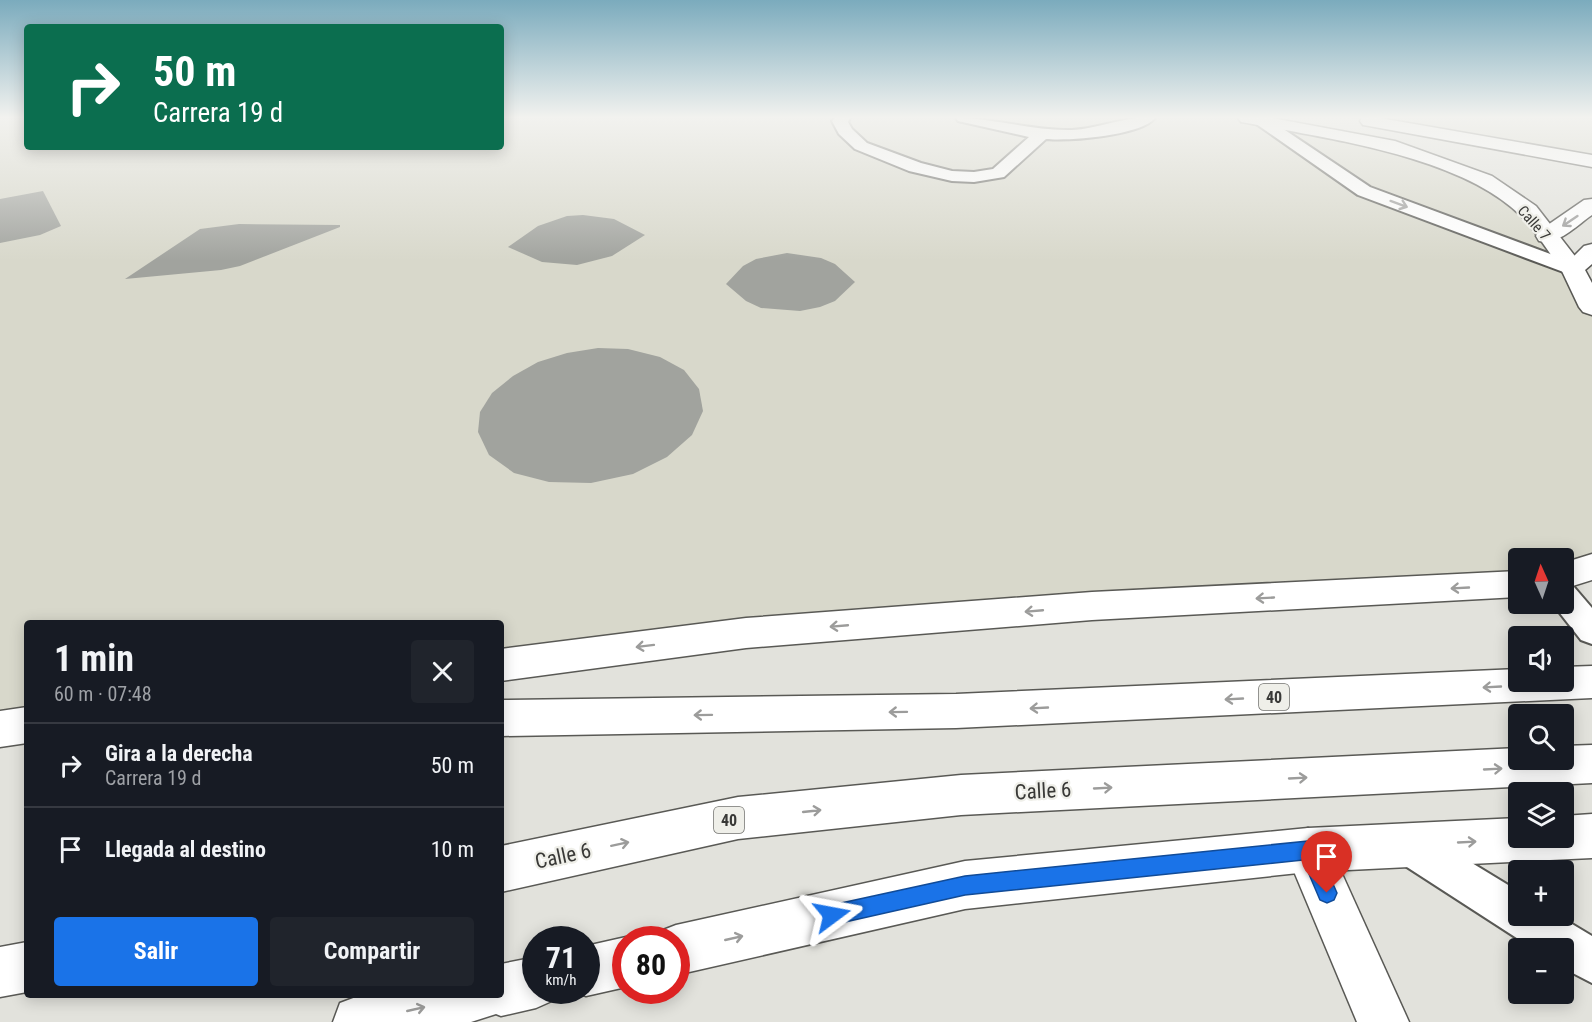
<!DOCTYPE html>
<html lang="es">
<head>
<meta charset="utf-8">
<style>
	body { margin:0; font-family:"Roboto Condensed",sans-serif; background:#20242c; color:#f1f3f6; height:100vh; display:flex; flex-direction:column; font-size:22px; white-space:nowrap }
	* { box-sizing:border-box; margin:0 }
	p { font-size:20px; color:#9ea1a6 }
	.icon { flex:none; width:33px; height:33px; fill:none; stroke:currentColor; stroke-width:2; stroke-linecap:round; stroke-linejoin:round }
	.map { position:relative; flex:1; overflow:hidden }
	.details { position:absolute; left:24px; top:620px; width:480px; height:378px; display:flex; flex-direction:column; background:#171b24; border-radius:6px; box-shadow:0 3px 15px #0003 }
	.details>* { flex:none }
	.banner { position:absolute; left:24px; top:24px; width:480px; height:126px; border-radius:6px; box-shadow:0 3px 15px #0003; background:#0b6e4f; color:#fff; overflow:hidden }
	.needle { width:39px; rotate:357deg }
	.tools { position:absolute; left:1508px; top:548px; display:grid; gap:12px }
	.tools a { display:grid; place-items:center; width:66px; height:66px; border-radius:6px; background:#171b24; box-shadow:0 3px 15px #0003; font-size:30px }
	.speed { position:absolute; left:522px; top:926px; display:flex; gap:12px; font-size:30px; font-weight:700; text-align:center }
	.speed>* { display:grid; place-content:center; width:78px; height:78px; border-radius:50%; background:#171b24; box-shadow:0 3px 15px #0003; line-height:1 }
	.speed small { font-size:15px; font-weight:400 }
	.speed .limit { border:9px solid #d22; background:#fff; color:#111 }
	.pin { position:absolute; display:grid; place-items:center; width:51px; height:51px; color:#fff; margin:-62px -26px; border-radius:50% 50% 50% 0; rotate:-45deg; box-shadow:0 0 6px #0007 }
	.pin .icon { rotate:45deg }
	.me { position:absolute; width:66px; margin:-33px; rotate:77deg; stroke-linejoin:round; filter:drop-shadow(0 0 4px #0008) }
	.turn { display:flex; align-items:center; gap:21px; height:126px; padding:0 30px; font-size:27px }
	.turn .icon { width:78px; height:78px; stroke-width:2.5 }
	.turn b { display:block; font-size:42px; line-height:51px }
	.round { display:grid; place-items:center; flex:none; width:63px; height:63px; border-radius:6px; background:#20242c }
	.head { display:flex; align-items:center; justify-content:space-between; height:102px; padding:0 30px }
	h1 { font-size:36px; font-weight:700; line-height:45px }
	.action { display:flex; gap:12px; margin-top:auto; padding:12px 30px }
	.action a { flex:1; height:69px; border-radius:6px; background:#1a73e8; color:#fff; font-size:24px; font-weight:700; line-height:69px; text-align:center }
	.action a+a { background:#20242c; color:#f1f3f6 }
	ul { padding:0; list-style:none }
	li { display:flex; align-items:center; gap:18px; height:84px; padding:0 30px; border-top:2px solid #363941 }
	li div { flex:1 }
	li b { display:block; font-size:22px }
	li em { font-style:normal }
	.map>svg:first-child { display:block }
	.built { fill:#d8d8cb }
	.building { fill:#a1a39e }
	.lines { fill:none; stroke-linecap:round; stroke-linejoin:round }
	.service-casing { stroke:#595955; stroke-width:4 }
	.minor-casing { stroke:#595955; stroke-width:3 }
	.secondary-casing { stroke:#595955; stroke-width:3 }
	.trunk-casing { stroke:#595955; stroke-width:3 }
	.service { fill:#fff; fill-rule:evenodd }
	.minor { fill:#fff; fill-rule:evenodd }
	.secondary { fill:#fff; fill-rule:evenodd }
	.trunk { fill:#fff; fill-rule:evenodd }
	.oneway { stroke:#9c9c9b }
	.route { fill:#1a73e8; stroke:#114b97; stroke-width:1.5 }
	.labels { text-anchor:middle; stroke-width:4.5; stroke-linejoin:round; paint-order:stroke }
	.far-street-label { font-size:15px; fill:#393937; stroke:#efefe9 }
	.shield { fill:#efefe9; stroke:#70706c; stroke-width:1.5 }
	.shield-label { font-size:16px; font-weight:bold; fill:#393937 }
	.near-street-label { font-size:21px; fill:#393937; stroke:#efefe9 }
</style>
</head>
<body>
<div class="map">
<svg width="1592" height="1022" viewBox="0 0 1592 1022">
	<rect width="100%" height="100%" fill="#e2e2dc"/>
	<g class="built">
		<polygon points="0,118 27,118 27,147 501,147 501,118 1247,118 1314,130 1485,180 1528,211 1592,307 1592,567 1563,576 1563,558 1518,558 1518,584 501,665 501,622 27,622 27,725 0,729"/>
		<polygon points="1350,118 1592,118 1592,161 1590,161"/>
	</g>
	<g class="building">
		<polygon points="43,191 61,226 40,235 0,243 0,199"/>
		<polygon points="583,215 614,219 645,235 612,256 577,265 542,262 508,247 538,226 567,216"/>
		<polygon points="239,224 340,225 340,227 240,266 221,270 125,279 200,229"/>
		<polygon points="787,253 821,258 835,264 855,282 835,301 820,307 800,311 761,308 746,301 726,284 743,266 756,259"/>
		<polygon points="598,348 628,349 660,357 684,370 699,389 703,411 692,435 667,457 633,474 591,483 549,482 514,473 489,455 478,432 480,412 492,393 513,376 538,362 567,353"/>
	</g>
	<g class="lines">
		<g class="service-casing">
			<g id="service">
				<path d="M835,118H850L848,122L852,129L867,143L921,163L952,171L974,172L993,169L1029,137L958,121L956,118C995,118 1032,131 1072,130C1100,129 1127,115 1155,118C1140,136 1069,141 1046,139L1004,177L974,182L952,181L909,171L855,149L839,134L832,121Z"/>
				<polygon points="1254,118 1267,118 1370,187 1580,265 1583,269 1580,273 1566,273 1358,195 1255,123 1252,120"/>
				<polygon points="1563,583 1574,587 1592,608 1592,644 1581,640 1552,603 1563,603"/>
				<polygon points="1407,826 1421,832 1518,891 1518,915 1557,915 1592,936 1592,983 1563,968 1563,948 1532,948 1393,858 1387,845 1393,832"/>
			</g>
		</g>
		<g class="minor-casing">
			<g id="minor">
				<path d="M1592,199V215C1577,225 1558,246 1539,241L1536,236L1539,231L1584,200Z"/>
				<polygon points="1308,828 1324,834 1409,1022 1357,1022 1285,850 1292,834"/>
			</g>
		</g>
		<g class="secondary-casing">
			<g id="secondary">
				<path d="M1238,118H1272L1395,141L1492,176L1536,206L1585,269L1581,274L1573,276L1565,274C1550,255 1537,232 1521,216C1461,156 1328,139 1247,123L1241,122Z"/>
				<polygon points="1362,118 1380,118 1592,155 1592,167 1369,126 1363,125 1360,121"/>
			</g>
		</g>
		<g class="trunk-casing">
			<g id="trunk">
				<polygon points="1592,244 1592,264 1585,270 1592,283 1592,315 1583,312 1579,307 1561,269 1584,246"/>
				<polygon points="1592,554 1592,580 1563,589 1563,563"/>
				<polygon points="1518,571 1518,597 1092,620 746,648 501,681 501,649 746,618 1092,592"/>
				<polygon points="1592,666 1592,698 956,728 501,736 501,700 956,694 1518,669 1518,681 1563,681 1563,667"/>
				<polygon points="27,707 27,743 0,747 0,711"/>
				<polygon points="1592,745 1592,783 961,815 738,839 501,892 501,846 738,797 961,775 1518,748 1518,759 1563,759 1563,746"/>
				<polygon points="1592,814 1592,858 1308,872 965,909 676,975 676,939 656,939 658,932 676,925 965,861 1308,828 1518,818 1518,837 1563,837 1563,816"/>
				<polygon points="626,937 631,939 626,939 626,987 586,996 571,990 586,990 586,946"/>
				<polygon points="27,942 27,992 0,997 0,947"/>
				<polygon points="536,957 536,990 558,990 554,1000 536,1008 501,1016 496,1014 471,1022 333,1022 340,1003 364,994 501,994 501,964"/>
			</g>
		</g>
		<use href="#service" class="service"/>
		<use href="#minor" class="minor"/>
		<use href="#secondary" class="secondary"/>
		<use href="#trunk" class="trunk"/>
	</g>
	<defs><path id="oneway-shaft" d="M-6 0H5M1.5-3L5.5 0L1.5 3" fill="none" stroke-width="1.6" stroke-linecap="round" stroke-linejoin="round" transform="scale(1.5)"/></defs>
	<g class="oneway">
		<use href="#oneway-shaft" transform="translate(1399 204) rotate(20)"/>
		<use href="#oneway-shaft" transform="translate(1570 221) rotate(146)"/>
		<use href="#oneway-shaft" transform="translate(1460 588) rotate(177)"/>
		<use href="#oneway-shaft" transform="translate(1265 598) rotate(177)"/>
		<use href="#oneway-shaft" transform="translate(1034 611) rotate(175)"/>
		<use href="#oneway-shaft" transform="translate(839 626) rotate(175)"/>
		<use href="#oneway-shaft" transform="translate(645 646) rotate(173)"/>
		<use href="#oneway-shaft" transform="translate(1492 687) rotate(177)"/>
		<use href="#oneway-shaft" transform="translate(1234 699) rotate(177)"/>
		<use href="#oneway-shaft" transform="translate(1039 708) rotate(177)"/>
		<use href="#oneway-shaft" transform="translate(898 712) rotate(179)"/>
		<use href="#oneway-shaft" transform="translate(703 715) rotate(179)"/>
		<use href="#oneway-shaft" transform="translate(1493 769) rotate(-3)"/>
		<use href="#oneway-shaft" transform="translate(1298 778) rotate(-3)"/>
		<use href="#oneway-shaft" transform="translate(1103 788) rotate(-3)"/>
		<use href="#oneway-shaft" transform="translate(812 811) rotate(-6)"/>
		<use href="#oneway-shaft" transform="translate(1467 842) rotate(-3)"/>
		<use href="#oneway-shaft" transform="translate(620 844) rotate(-12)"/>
		<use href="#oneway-shaft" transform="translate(734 938) rotate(-13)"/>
		<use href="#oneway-shaft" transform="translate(416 1009) rotate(-13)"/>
	</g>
	<linearGradient id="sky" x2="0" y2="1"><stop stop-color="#7babbd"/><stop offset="0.45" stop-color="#f2f2ef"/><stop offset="1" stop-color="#f2f2ef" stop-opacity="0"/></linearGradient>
	<rect width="1592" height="261" fill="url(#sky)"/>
	<polygon class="route" points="1308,841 1315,843 1337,893 1334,900 1327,903 1320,900 1303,860 965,895 832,925 825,923 822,915 825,908 832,905 965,876"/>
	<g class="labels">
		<g class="far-street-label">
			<text transform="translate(1534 223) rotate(48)" y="5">Calle 7</text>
		</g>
		<g class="shield">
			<rect x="1259" y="684" width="30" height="26" rx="4.5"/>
			<rect x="714" y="807" width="30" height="26" rx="4.5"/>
		</g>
		<g class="shield-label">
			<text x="1274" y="703">40</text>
			<text x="729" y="826">40</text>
		</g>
		<g class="near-street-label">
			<text transform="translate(1043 791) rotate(-3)" y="7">Calle 6</text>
			<text transform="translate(563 856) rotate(-12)" y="7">Calle 6</text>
		</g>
	</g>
</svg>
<div class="tools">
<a><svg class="needle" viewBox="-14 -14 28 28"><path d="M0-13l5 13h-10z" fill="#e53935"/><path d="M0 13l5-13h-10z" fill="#9ea1a6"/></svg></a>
<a><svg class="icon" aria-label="sound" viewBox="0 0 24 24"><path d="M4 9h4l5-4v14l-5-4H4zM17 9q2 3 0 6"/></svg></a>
<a><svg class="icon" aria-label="search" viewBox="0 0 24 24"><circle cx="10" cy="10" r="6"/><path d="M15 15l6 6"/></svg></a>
<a><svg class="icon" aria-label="layers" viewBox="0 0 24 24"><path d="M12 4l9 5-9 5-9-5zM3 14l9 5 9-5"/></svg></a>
<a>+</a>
<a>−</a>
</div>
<div class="speed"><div>71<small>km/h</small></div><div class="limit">80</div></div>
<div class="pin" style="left:1327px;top:893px;background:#d93025"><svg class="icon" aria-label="arrive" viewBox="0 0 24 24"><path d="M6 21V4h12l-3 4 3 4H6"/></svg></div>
<svg class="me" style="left:832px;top:915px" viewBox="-20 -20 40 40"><path d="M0-17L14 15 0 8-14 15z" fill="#1a73e8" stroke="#fff" stroke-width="4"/></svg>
<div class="banner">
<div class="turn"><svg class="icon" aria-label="right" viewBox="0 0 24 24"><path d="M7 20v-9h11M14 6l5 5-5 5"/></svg><div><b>50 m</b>Carrera 19 d</div></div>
</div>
<section class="details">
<div class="head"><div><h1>1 min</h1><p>60 m · 07:48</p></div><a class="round"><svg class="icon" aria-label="close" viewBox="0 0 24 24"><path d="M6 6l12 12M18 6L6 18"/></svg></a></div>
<ul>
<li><svg class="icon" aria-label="right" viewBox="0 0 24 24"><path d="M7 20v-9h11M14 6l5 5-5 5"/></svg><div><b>Gira a la derecha</b><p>Carrera 19 d</p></div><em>50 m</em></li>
<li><svg class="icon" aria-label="arrive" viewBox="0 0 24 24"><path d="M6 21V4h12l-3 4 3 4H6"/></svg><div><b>Llegada al destino</b></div><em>10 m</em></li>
</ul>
<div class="action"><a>Salir</a><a>Compartir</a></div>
</section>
</div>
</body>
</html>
